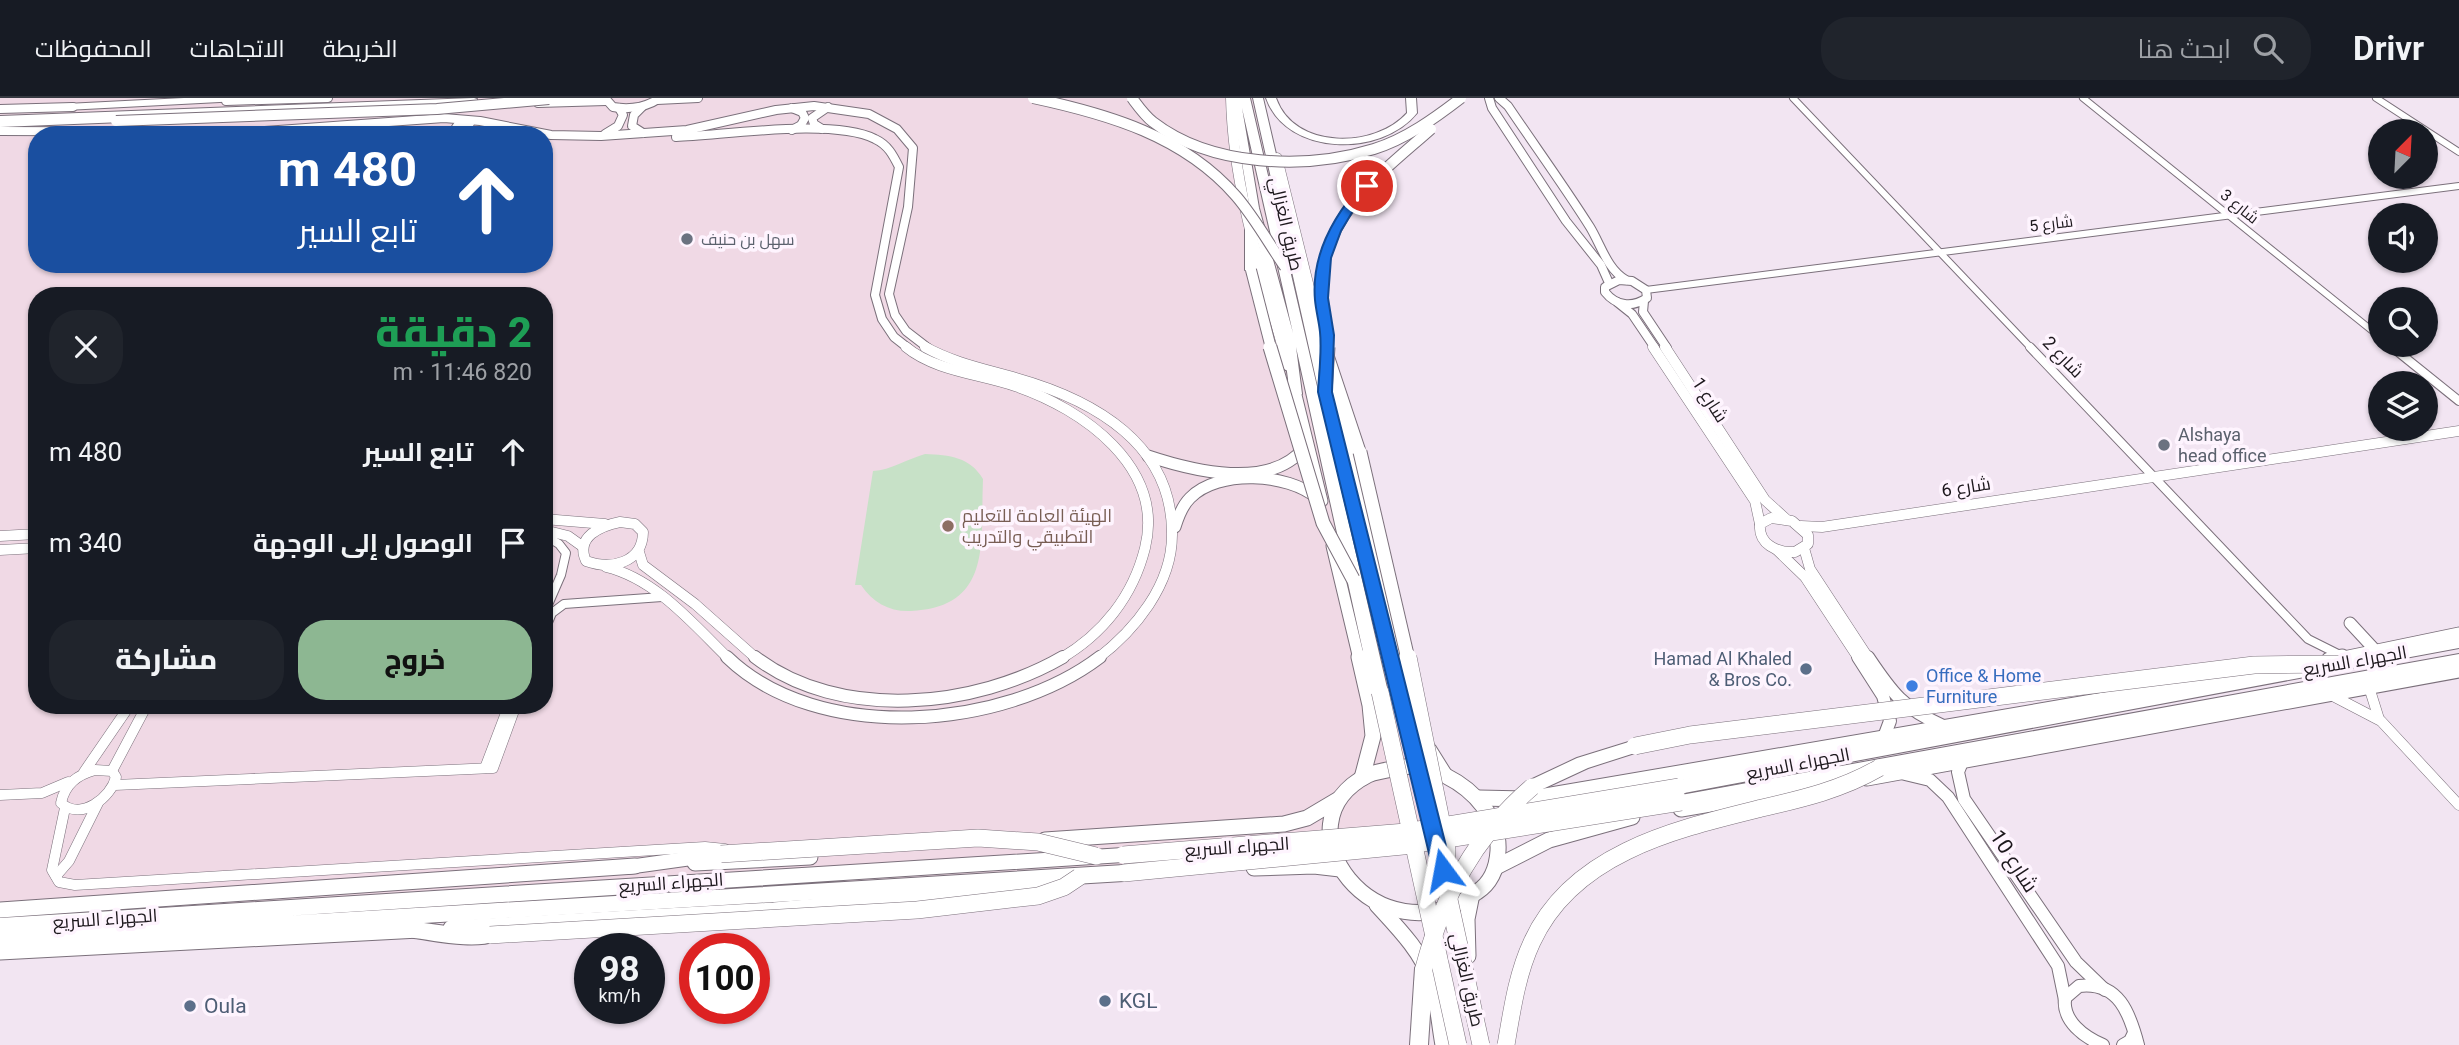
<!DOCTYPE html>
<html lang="ar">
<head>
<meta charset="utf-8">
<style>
	body { margin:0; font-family:Roboto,Cairo,sans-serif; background:#20242c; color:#f1f3f6; direction:rtl; height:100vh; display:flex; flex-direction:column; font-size:26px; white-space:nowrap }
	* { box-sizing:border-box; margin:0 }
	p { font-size:23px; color:#9ea1a6 }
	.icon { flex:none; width:38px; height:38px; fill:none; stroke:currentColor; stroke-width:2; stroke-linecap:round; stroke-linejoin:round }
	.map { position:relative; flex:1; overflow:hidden; direction:ltr }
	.side { position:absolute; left:28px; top:189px; width:525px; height:427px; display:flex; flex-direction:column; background:#171b24; border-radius:28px; box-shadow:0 2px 5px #0004; direction:rtl }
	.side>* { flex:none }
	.banner { position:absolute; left:28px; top:28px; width:525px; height:147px; border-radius:28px; box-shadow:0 2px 5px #0004; direction:rtl; background:#1a4fa0; color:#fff; overflow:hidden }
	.needle { width:46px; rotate:24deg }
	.tools { position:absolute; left:2368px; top:21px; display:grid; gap:14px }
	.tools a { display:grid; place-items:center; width:70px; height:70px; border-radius:50%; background:#171b24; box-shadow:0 2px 5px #0004; font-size:35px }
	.speed { position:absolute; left:574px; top:835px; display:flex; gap:14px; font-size:35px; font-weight:700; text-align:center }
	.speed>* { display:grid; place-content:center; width:91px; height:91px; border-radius:50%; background:#171b24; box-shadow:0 2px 5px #0004; line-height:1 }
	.speed small { font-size:18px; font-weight:400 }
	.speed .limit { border:10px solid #d22; background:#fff; color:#111 }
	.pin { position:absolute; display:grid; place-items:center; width:60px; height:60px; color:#fff; margin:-30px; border:4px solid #fff; border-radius:50%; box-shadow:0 2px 7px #0007 }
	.me { position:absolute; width:77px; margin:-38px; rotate:347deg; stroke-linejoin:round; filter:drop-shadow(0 0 5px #0008) }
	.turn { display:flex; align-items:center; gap:24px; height:147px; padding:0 21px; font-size:32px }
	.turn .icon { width:91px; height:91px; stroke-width:2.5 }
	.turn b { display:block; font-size:49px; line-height:60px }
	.round { display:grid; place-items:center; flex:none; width:74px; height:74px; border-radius:28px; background:#20242c }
	.summary { display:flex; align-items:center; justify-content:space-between; height:119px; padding:0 21px }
	h1 { font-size:42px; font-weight:800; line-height:52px; color:#1e9e55 }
	.button { display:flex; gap:14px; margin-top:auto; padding:14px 21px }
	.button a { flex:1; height:80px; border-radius:28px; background:#8db792; color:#111; font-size:28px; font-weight:800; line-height:80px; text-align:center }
	.button a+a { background:#20242c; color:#f1f3f6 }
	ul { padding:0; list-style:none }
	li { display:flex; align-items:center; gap:21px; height:91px; padding:0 21px }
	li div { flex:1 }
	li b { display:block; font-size:26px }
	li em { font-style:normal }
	header { display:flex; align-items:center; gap:42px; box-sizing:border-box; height:98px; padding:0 35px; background:#171b24; border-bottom:2px solid #363941 }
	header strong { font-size:33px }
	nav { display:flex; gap:38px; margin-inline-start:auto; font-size:24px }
	.search { width:490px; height:63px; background:#20242c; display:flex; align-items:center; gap:18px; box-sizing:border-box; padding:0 24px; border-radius:28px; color:#9ea1a6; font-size:26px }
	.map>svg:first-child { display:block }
	.education { fill:#f0d9e5; fill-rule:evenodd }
	.green { fill:#c7e1c7 }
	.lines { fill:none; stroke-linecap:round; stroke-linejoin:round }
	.street-far2-casing { stroke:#7b707b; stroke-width:8 }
	.street-far1-casing { stroke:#7b707b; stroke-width:10 }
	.street-casing { stroke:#7b707b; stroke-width:11 }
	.secondary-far2-casing { stroke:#7b707b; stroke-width:10 }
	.secondary-far1-casing { stroke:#7b707b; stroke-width:11 }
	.secondary-casing { stroke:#7b707b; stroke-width:14 }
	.primary-far2-casing { stroke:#7b707b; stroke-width:11 }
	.primary-far1-casing { stroke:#7b707b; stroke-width:13 }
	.primary-casing { stroke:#7b707b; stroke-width:17 }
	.highway-casing { stroke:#7b707b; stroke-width:2 }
	.street-far2 { stroke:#fff; stroke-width:6 }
	.street-far1 { stroke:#fff; stroke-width:8 }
	.street { stroke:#fff; stroke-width:10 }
	.secondary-far2 { stroke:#fff; stroke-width:8 }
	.secondary-far1 { stroke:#fff; stroke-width:10 }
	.secondary { stroke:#fff; stroke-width:12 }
	.primary-far2 { stroke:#fff; stroke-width:10 }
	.primary-far1 { stroke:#fff; stroke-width:11 }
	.primary { stroke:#fff; stroke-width:15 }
	.highway { fill:#fff; fill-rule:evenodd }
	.highway-bridge-far2-casing { stroke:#7b707b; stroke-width:12; stroke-linecap:butt }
	.highway-bridge-far1-casing { stroke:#7b707b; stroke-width:15; stroke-linecap:butt }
	.highway-bridge-casing { stroke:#7b707b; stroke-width:18; stroke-linecap:butt }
	.highway-bridge-far2 { stroke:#fff; stroke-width:10 }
	.highway-bridge-far1 { stroke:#fff; stroke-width:13 }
	.highway-bridge { stroke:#fff; stroke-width:17 }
	.route { fill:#1a73e8; stroke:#114b97; stroke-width:2 }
	.worship-dot { fill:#6b7280; stroke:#fef4fe; stroke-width:2.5 }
	.education-dot { fill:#8d6e63; stroke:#fef4fe; stroke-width:2.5 }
	.service-dot { fill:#5c6f8a; stroke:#fef4fe; stroke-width:2.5 }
	.shop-dot { fill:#3f7fe0; stroke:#fef4fe; stroke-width:2.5 }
	.labels { text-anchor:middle; stroke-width:7; stroke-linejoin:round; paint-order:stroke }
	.far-street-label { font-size:16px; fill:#1d181d; stroke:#fef4fe }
	.far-worship-label { font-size:16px; fill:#5b616d; stroke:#fef4fe; text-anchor:start }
	.street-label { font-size:18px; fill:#1d181d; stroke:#fef4fe }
	.worship-label { font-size:18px; fill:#5b616d; stroke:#fef4fe; text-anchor:start }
	.education-label { font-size:18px; fill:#785e54; stroke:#fef4fe; text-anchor:start }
	.service-label { font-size:18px; fill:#4e5e75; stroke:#fef4fe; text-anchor:end }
	.shop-label { font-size:18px; fill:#366cbe; stroke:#fef4fe; text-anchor:start }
	.near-street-label { font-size:21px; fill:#1d181d; stroke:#fef4fe }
	.near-service-label { font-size:21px; fill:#4e5e75; stroke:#fef4fe; text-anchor:start }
</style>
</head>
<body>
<header>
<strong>Drivr</strong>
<div class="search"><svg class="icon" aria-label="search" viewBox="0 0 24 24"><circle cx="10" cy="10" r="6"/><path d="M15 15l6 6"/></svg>ابحث هنا</div>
<nav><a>الخريطة</a><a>الاتجاهات</a><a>المحفوظات</a></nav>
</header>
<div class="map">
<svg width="2459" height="947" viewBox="0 0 2459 947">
	<rect width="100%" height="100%" fill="#f2e5f2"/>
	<path class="education" d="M0,0H1252L1317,290L1424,738L1078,779L0,840ZM37,37H544V166H37ZM37,198H544V607H37Z"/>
	<path class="green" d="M925,356C950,357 970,359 983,381C980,442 994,509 911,513C890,514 873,505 861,487H855L873,373C891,372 907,361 925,356Z"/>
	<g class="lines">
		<g class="street-far2-casing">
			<g id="street-far2">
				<polyline points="1793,0 2031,250"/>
				<polyline points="2083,0 2380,239"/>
				<polyline points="2376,0 2459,54"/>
				<polyline points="1646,192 2459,88"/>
				<polyline points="2390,247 2394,250"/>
			</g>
		</g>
		<g class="street-far1-casing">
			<g id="street-far1">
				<polyline points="2030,249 2308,541 2338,556"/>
				<polyline points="2392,249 2459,303"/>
				<polyline points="544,437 559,446 566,455 561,477 544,516"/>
				<polyline points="544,534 552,515 564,506 662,499"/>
			</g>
		</g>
		<g class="street-casing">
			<g id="street">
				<polyline points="2369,589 2379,621"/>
				<polyline points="2333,598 2381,623 2459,707"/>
				<polyline points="485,670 509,607"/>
				<path d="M95,672L112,673L116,679C111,700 81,723 61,705C65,686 77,677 95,672Z"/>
				<polyline points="112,673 147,607"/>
				<polyline points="84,674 130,607"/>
				<polyline points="115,687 493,670 516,607"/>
				<polyline points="0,697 42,695 68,684"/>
				<polyline points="65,710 52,772 59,784 75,787 705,749 725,751"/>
				<polyline points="56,778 69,763 98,705"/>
			</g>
		</g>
		<g class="secondary-far2-casing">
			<g id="secondary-far2">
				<path d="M605,0L613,9C630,12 645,10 660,0"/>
				<polyline points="1489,0 1492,10 1566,123 1601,167 1609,185"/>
				<path d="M1499,0L1508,8C1535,48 1564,88 1590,129C1601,147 1607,171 1626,182"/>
				<polyline points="657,2 698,0"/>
				<polyline points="226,3 328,0"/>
				<polyline points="538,5 606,3"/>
				<polyline points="642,9 634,17 632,28 643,35"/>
				<polyline points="792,10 802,14 805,20 801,27 792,32"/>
				<polyline points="0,11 73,9"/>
				<polyline points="0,25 123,20"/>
				<polyline points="822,31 814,26 812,20 828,9"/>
				<polyline points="385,32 437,37"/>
				<polyline points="0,33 250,34 444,20 480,23 551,37 601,38 687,32 776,12 814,8 869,16 897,31 913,50 908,109 889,196 895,217 906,233 928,250"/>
				<polyline points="605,36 618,28 623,17 619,10"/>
				<polyline points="456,37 453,34 457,28 470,25"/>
				<path d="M676,39C726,37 833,20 875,41C888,47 893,57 899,69L875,197L882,221L894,239L908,250"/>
				<path d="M1619,182L1632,183L1646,192L1647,200C1632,210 1616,208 1605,194V189Z"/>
				<polyline points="1644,203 1643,214 1667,250"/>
				<polyline points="1617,204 1632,216 1655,250"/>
			</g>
		</g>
		<g class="secondary-far1-casing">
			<g id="secondary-far1">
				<path d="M906,249C935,273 980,276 1015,288C1083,311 1165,369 1145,450C1133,498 1103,536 1060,561"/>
				<path d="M925,249C954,265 985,271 1016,280C1094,302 1173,346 1172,437C1172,487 1135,532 1097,561"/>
				<polyline points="1653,249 1755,403 1760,426"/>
				<polyline points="1665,249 1765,402 1786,421"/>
				<path d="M1771,420L1792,423L1808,437V446L1795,454C1777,455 1758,446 1760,426Z"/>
				<polyline points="544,421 605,426"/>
				<path d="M620,424L635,426L643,434C643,465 611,472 586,463C575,439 600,428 620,424Z"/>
				<polyline points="1801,428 1822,429 2459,333"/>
				<polyline points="544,432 568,438 582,448"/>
				<polyline points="0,438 37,436"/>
				<polyline points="1804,450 1810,471 1869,561"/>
				<polyline points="0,452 37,450"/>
				<polyline points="1777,452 1805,479 1859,561"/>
				<polyline points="639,454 643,467 695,506 757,561"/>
				<path d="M606,469C656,481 693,526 729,561"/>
			</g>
		</g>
		<g class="secondary-casing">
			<g id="secondary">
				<path d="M727,559C818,647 1004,632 1100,559"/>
				<path d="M755,559C840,624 975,610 1063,559"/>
				<polyline points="1858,559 1883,598 1890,623 1884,639"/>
				<path d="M1868,559C1892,595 1903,610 1943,628"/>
				<polyline points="1962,664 1958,674 1964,701 2076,864 2105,892"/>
				<polyline points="1905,676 1930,682 1948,699 2058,868 2065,902"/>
				<path d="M2103,947C2084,939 2062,923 2065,900L2079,888C2119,883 2130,916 2138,947"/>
				<polyline points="2123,947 2130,943 2134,935"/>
			</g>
		</g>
		<g class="primary-far2-casing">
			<g id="primary-far2">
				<path d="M1231,0C1233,87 1259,167 1283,250"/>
				<polyline points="1277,60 1324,250"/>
			</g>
		</g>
		<g class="primary-far1-casing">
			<g id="primary-far1">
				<polyline points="1283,249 1288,267"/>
				<polyline points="1323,249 1400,561"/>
				<polyline points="1293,285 1322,403"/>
				<path d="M1148,358C1193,373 1270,392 1304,350"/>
				<path d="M1175,429C1178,419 1182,408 1190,400C1218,371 1288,375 1317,400"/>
				<polyline points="1332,448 1359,561"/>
				<polyline points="2350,525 2375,552"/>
				<polyline points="2334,561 2459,535"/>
			</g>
		</g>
		<g class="primary-casing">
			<g id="primary">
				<polyline points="1359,559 1370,607 1373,638 1362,680"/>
				<polyline points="1400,559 1404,576"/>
				<polyline points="2329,562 2342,559"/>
				<polyline points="1429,652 1444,676"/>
				<path d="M1410,668C1422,671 1435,673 1446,678C1474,692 1500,720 1498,753C1497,769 1491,785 1477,794C1377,867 1272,726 1368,677C1380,672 1397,671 1410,668Z"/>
				<polyline points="1867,680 2459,572"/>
				<polyline points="1479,700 1528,701 2273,573"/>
				<polyline points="1681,711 1828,686"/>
				<polyline points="1045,742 1284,726 1307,720 1339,701"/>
				<polyline points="695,765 810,759"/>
				<polyline points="1496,769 1549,742 1632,719"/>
				<polyline points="1254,770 1314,768 1340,771"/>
				<path d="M1377,807C1398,830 1421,853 1431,882C1438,903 1439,926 1443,947"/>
				<polyline points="0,812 635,768"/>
				<polyline points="451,830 774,812 1054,787"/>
				<polyline points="0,854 419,832"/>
				<polyline points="1468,858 1467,821 1471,801"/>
			</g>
		</g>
		<g class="highway-casing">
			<g id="highway">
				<polygon points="184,0 244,0 239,3 66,12 61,9 66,6"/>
				<polygon points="474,0 477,1 477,5 0,24 0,18"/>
				<polygon points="533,0 577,0 572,3 537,4"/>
				<path d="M1231,0H1250L1388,594L1385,598L1380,600L1375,598L1372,594L1296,249L1302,296L1296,300L1290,296L1283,244L1256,137L1257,172L1251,175L1245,172V131L1246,129H1253ZM1242,10L1293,235L1259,110Z"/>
				<polygon points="1253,0 1263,0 1322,254 1327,251 1333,255 1366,354 1360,358 1354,354 1325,266 1407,591 1404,595 1399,597 1394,595 1391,591 1319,294"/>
				<path d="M1266,0H1276C1294,52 1375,51 1407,15L1406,0H1416L1417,15C1382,59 1287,59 1266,0Z"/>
				<polygon points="2459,538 2459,550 2330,574 2325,572 2323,568 2325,564 2330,562"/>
				<polygon points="2459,556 2459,568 1681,711 1675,709 1673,704 1675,699 1681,697"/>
				<polygon points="2310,566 2315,568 2317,572 2315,576 2310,578 1679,696 1673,694 1671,689 1673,684 1679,682"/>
				<polygon points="1635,642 1641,643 1643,648 1641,653 1588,670 1532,696 1526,694 1524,689 1526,684 1577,660"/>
				<polygon points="721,749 727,751 729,756 727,761 721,763 628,776 622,774 620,769 622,764 628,762"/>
				<path d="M1123,750L1129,752L1131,757L1129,762L1123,764L285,818L1124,767L1130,770L1132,775L1130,780L1124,783L424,825L454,829H490L496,831L499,837L496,843C474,851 437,843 414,840L408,838L405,832L408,826L0,851V820Z"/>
				<polygon points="1424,862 1430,864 1433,870 1428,947 1410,947 1415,870 1418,864"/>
			</g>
		</g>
		<use href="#street-far2" class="street-far2"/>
		<use href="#street-far1" class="street-far1"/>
		<use href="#street" class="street"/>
		<use href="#secondary-far2" class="secondary-far2"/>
		<use href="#secondary-far1" class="secondary-far1"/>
		<use href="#secondary" class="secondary"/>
		<use href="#primary-far2" class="primary-far2"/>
		<use href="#primary-far1" class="primary-far1"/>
		<use href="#primary" class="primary"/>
		<use href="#highway" class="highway"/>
		<g class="highway-bridge-far2-casing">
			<g id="highway-bridge-far2">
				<path d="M1033,0C1108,16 1184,38 1236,98C1255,120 1269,146 1285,169"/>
				<path d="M1132,0C1138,8 1145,18 1153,24C1211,69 1306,72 1374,51C1406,41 1435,20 1461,0"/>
				<polyline points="116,23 437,11 549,1"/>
				<polyline points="1251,172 1271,250"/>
				<path d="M1328,250C1328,227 1320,204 1322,180C1327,113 1385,72 1431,31"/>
			</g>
		</g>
		<g class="highway-bridge-far1-casing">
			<g id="highway-bridge-far1">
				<polyline points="1270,249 1323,425 1353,481"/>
				<polyline points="1325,294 1328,249"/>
				<polyline points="1360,354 1408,561"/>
			</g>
		</g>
		<g class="highway-bridge-casing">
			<g id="highway-bridge">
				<polyline points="1408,559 1447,752 1446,787"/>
				<polyline points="1399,591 1435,739"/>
				<polyline points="1380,594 1458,947"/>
				<polyline points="1635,648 1690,637 2254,567 2339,566"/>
				<polyline points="721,756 978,740 1038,744 1096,758"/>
				<polyline points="1123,757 1406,734 1679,689"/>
				<polyline points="1124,775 1403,748 1681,704"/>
				<polyline points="1444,779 1481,947"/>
				<polyline points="490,837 917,812 1038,798 1064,789 1079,779"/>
				<path d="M1424,870C1443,797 1475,738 1532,689"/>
				<path d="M1506,947C1512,912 1517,876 1532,844C1572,756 1673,732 1758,711C1801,701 1841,692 1879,670"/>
			</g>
		</g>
		<use href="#highway-bridge-far2" class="highway-bridge-far2"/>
		<use href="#highway-bridge-far1" class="highway-bridge-far1"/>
		<use href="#highway-bridge" class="highway-bridge"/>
	</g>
	<path class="route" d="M1363,85L1373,88L1357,106L1341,133L1331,160L1328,200L1334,237L1332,294L1452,772L1449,778L1443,780L1436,778L1433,772L1318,294C1319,275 1322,254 1320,234C1319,224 1316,213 1315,202C1311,157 1334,117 1363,85Z"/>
	<g class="worship-dot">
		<circle cx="687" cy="141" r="7"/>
		<circle cx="2164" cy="347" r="7"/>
	</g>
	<circle class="education-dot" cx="948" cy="428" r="7"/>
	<g class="service-dot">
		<circle cx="1806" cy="571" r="7"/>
		<circle cx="1105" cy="903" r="7"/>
		<circle cx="190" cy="908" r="7"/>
	</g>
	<circle class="shop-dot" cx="1912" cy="588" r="7"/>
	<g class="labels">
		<g class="far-street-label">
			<text transform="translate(2240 108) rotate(39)" y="6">شارع 3</text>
			<text transform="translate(2051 125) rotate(-7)" y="6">شارع 5</text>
		</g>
		<g class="far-worship-label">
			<text x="701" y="147">سهل بن حنيف</text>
		</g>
		<g class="street-label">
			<text transform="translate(1286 126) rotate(77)" y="6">طريق الغزالي</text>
			<text transform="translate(2063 259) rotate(46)" y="6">شارع 2</text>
			<text transform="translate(1710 302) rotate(57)" y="6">شارع 1</text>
			<text transform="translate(1966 389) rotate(-9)" y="6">شارع 6</text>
			<text transform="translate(2355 563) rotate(-10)" y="6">الجهراء السريع</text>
			<text transform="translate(1798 666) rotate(-11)" y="6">الجهراء السريع</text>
			<text transform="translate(1237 749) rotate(-4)" y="6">الجهراء السريع</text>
			<text transform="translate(671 785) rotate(-4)" y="6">الجهراء السريع</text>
			<text transform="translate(105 821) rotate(-4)" y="6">الجهراء السريع</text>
			<text transform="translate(1467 882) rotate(77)" y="6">طريق الغزالي</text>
		</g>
		<g class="worship-label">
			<text x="2178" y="343">Alshaya<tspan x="2178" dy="21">head office</tspan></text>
		</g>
		<g class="education-label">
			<text x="962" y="424">الهيئة العامة للتعليم<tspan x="962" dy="21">التطبيقي والتدريب</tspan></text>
		</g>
		<g class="service-label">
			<text x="1792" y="567">Hamad Al Khaled<tspan x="1792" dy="21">&amp; Bros Co.</tspan></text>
		</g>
		<g class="shop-label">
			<text x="1926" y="584">Office &amp; Home<tspan x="1926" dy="21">Furniture</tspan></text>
		</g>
		<g class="near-street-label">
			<text transform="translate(2014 763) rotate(57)" y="7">شارع 10</text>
		</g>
		<g class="near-service-label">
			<text x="1119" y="910">KGL</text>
			<text x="204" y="915">Oula</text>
		</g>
	</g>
</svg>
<div class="tools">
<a><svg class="needle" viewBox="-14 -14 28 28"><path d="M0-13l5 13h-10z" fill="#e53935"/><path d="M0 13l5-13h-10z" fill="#9ea1a6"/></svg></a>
<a><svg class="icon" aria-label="sound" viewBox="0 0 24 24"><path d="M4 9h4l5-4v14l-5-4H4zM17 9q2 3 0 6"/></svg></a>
<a><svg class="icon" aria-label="search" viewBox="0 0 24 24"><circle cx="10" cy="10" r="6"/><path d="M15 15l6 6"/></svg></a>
<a><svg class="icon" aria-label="layers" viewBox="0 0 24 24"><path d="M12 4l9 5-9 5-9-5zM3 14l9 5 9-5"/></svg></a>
</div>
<div class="speed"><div>98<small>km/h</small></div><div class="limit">100</div></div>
<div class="pin" style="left:1367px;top:88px;background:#d93025"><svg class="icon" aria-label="arrive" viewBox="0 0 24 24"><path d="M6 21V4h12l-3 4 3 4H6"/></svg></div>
<svg class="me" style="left:1443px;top:772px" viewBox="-20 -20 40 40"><path d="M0-17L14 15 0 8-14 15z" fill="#1a73e8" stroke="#fff" stroke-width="4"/></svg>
<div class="banner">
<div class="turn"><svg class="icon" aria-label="ahead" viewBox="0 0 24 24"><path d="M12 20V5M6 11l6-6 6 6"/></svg><div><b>480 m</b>تابع السير</div></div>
</div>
<section class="side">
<div class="summary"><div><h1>2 دقيقة</h1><p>820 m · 11:46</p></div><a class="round"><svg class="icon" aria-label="close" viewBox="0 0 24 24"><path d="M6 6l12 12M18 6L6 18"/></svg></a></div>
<ul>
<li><svg class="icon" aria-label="ahead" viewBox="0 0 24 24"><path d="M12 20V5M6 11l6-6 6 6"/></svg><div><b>تابع السير</b></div><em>480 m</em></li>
<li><svg class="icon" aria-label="arrive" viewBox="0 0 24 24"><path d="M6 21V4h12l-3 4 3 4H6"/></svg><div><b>الوصول إلى الوجهة</b></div><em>340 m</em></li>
</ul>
<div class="button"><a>خروج</a><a>مشاركة</a></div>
</section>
</div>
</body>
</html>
